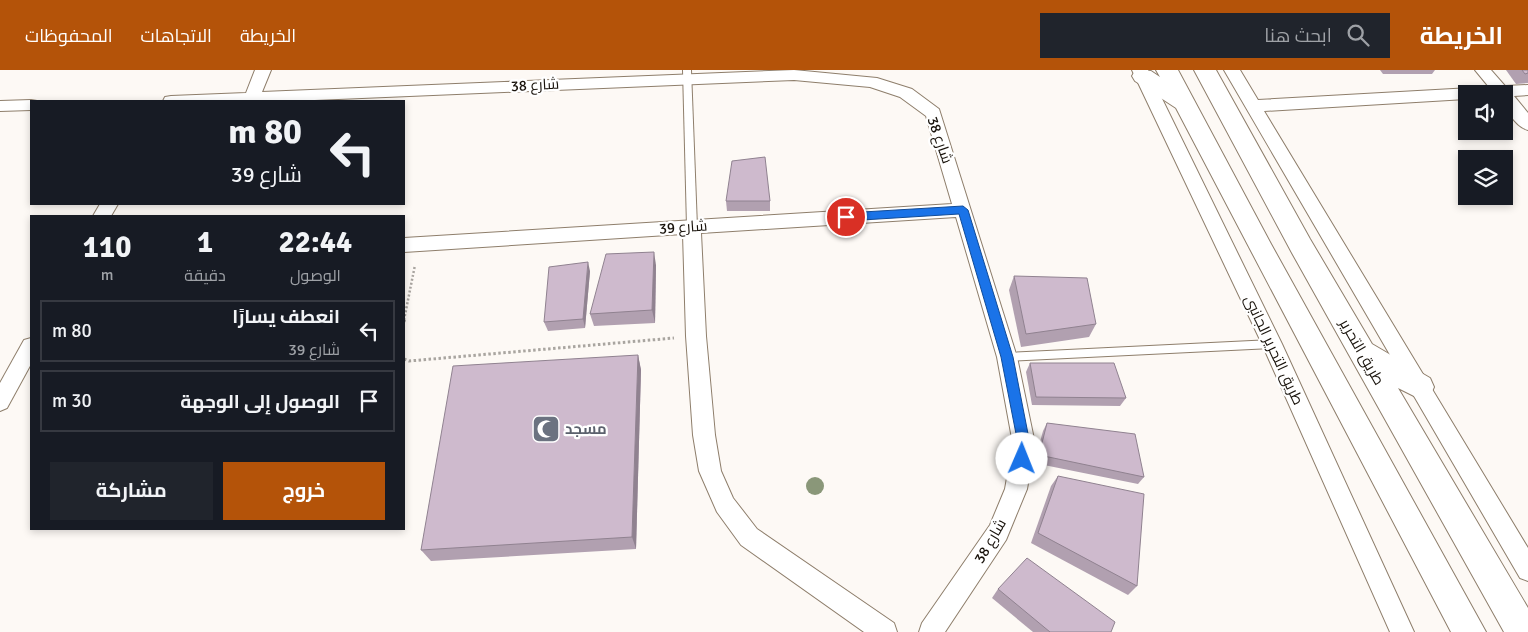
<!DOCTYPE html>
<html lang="ar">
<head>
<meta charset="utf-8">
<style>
	body { margin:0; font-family:Signika,Cairo,sans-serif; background:#20242c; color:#f1f3f6; direction:rtl; height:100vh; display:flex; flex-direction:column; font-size:19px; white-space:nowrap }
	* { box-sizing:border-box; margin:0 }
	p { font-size:16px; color:#9ea1a6 }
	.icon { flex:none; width:28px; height:28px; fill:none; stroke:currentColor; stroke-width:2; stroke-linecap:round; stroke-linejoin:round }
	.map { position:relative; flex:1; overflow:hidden; direction:ltr }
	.sheet { position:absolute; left:30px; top:145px; width:375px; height:315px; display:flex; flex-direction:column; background:#171b24; border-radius:0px; box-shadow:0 2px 8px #0003; direction:rtl }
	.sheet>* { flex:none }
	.guide { position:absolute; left:30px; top:30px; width:375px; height:105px; border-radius:0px; box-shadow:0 2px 8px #0003; direction:rtl; background:#171b24; color:#f1f3f6; overflow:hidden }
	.buttons { position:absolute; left:1458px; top:15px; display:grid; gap:10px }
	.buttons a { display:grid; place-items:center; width:55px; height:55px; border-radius:0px; background:#171b24; box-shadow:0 2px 8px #0003; font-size:25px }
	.pin { position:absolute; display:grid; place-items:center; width:42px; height:42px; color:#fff; margin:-21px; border:2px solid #fff; border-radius:50%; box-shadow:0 1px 5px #0007 }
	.me { position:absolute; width:55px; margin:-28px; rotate:1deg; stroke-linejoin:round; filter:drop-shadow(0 0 4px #0008) }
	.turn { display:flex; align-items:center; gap:18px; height:105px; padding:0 20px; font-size:22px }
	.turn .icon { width:65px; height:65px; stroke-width:2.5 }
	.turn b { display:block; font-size:35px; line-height:42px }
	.eta { display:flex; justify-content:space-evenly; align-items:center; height:85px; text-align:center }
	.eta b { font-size:30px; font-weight:700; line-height:35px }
	.cta { display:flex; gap:10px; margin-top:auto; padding:10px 20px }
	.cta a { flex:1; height:58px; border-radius:0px; background:#b45309; color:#fff; font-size:20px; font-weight:700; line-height:58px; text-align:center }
	.cta a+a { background:#20242c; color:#f1f3f6 }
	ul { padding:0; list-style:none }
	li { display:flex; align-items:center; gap:15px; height:62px; margin:0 10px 8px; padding:0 10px; border:2px solid #363941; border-radius:0px }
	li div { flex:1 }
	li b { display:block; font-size:19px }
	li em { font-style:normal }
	header { display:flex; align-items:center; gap:30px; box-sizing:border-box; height:70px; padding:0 25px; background:#b45309; color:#fff }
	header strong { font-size:24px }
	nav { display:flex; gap:28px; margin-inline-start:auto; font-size:18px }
	.search { width:350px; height:45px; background:#20242c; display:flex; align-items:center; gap:12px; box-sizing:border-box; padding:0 18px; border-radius:0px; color:#9ea1a6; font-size:19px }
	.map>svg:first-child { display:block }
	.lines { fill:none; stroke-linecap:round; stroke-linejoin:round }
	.lane-casing { stroke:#8e7e6b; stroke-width:2 }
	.street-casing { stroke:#8e7e6b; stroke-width:2 }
	.secondary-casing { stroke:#8e7e6b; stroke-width:2 }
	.path-far1 { stroke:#a9a5a0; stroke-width:2.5; stroke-dasharray:2 2; stroke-linecap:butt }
	.path { stroke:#a9a5a0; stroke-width:3; stroke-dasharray:2.5 2.5; stroke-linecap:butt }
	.lane { fill:#fff; fill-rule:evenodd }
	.street { fill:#fff; fill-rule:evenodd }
	.secondary { fill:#fff; fill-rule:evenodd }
	.tree { fill:#8a9779 }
	.wall { fill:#b1a0b0 }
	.shaded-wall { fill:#908290 }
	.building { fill:#cebacd; stroke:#908290 }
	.route { fill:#1a73e8; stroke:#114b97 }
	.labels { text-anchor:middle; stroke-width:4.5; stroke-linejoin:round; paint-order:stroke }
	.street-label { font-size:15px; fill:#18120b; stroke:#fff }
	.worship-label { font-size:15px; font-weight:bold; fill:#5b616d; stroke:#fff; text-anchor:start }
</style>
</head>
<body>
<header>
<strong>الخريطة</strong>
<div class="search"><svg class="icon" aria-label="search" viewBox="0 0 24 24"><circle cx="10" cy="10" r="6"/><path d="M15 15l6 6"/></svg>ابحث هنا</div>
<nav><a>الخريطة</a><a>الاتجاهات</a><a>المحفوظات</a></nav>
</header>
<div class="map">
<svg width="1528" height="562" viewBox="0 0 1528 562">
	<rect width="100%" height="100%" fill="#fdf9f5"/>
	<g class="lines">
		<g class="lane-casing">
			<g id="lane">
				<polygon points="683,0 691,0 697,157 692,160 687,157"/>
				<polygon points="1272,270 1276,271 1277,274 1276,277 1272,278 1007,291 1003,290 1002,287 1003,284 1007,283"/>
			</g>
		</g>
		<g class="street-casing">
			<g id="street">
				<polygon points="255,0 271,0 262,22 794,0 877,8 912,19 939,39 1017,287 1035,374 1027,419 1006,470 945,562 919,562 922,553 990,455 1005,419 1013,374 997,287 956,147 701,163 706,266 715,365 721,401 733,428 757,459 894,553 897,562 864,562 741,475 717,442 699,401 693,365 686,266 683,164 404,182 404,168 952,134 926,46 900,27 870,17 794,10 291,31 163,31 165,27 171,26 246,23"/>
				<polygon points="1132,0 1148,0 1282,274 1414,562 1390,562 1262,274"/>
				<path d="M1224,0H1240L1258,30L1489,17L1475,0H1491L1505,16L1528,15V25L1514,26L1528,43V60C1514,56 1504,37 1504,24H1466V29L1264,41L1528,478V511L1520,508Z"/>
				<polygon points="31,30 37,31 31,31 31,40 0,41 0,31"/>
				<polygon points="100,134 118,134 111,146 93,146"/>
				<polygon points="31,268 31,294 7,338 0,341 0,313 24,270"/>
			</g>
		</g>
		<g class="secondary-casing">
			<g id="secondary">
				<polygon points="1139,0 1151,1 1160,7 1156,0 1178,0 1271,174 1486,562 1451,562 1176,38 1135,11 1132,6 1135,1"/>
				<polygon points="1194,0 1216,0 1310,169 1372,274 1430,308 1434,317 1430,326 1420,329 1398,318 1528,538 1528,562 1504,562 1292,183"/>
			</g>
		</g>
		<polyline class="path-far1" points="404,250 415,195"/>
		<g class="path">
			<polyline points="404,252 405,248"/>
			<polyline points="404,289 409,291 674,268"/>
		</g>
		<use href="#lane" class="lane"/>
		<use href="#street" class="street"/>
		<use href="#secondary" class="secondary"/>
	</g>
	<circle class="tree" cx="815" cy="416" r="9"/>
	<g class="wall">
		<polygon points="1380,0 1435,0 1432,4 1383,4"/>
		<polygon points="1506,0 1528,0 1528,13 1516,14"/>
		<polygon points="726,131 770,131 770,141 727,141"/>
		<polygon points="656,195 655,253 594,256 590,244"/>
		<polygon points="590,201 585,258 548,261 544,252"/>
		<polygon points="1014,206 1096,254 1089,267 1021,277 1009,220"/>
		<polygon points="638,285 641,300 636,479 431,491 421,480"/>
		<polygon points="1030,293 1126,328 1120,336 1032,335 1026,302"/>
		<polygon points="1047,353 1144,407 1138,414 1034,393 1043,361"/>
		<polygon points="1058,406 1137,516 1128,525 1031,473 1051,416"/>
		<polygon points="998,519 1111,562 1033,562 992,528"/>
	</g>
	<g class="shaded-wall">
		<polygon points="654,182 656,195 655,253 652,240"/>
		<polygon points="588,192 590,201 585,258 583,249"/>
		<polygon points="638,285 641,300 636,479 632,467"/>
	</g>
	<g class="building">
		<polygon points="1522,0 1528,0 1528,3 1525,4"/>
		<polygon points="765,87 770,131 726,131 732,91"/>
		<polygon points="654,182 652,240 590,244 606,184"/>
		<polygon points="588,192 583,249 544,252 549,197"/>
		<polygon points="1014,206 1087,208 1096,254 1026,264"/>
		<polygon points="638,285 632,467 421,480 453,296"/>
		<polygon points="1030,293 1114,293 1126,328 1036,327"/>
		<polygon points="1047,353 1135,364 1144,407 1039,385"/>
		<polygon points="1058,406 1144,424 1137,516 1038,463"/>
		<polygon points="1027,488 1115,552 1111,562 1050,562 998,519"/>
	</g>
	<polygon class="route" points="963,136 968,140 1013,287 1030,374 1028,389 1022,394 1015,389 1018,374 1001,287 959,144 846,151 841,147 846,143"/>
	<defs>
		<g id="mosque-square" transform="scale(1.4375)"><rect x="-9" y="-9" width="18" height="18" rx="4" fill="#6b7280" stroke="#fff"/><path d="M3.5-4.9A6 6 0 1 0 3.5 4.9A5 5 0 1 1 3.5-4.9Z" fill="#fff"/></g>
	</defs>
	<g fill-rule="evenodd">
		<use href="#mosque-square" x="546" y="359"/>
	</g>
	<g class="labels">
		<g class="street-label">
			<text transform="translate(535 15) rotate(-3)" y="5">شارع 38</text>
			<text transform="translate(940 70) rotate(71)" y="5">شارع 38</text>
			<text transform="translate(683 157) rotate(-4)" y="5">شارع 39</text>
			<text transform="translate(1274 280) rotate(65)" y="5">طريق التحرير الجانبى</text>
			<text transform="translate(1362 282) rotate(60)" y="5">طريق التحرير</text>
			<text transform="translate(990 471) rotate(-60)" y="5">شارع 38</text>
		</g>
		<g class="worship-label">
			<text x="565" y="364">مسجد</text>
		</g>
	</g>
</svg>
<div class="buttons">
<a><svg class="icon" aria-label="sound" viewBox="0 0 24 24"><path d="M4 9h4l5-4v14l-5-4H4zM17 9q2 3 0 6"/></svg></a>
<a><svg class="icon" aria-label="layers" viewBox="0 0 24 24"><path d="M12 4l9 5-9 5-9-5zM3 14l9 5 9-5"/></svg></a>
</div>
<div class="pin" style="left:846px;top:147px;background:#d93025"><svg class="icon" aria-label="arrive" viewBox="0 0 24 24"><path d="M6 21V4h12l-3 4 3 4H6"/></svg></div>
<svg class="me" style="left:1022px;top:389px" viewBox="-20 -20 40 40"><circle r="19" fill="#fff"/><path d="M0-13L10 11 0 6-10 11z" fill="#1a73e8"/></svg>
<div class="guide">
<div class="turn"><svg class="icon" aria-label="left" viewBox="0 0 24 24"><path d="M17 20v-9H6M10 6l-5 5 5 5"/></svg><div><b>80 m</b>شارع 39</div></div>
</div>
<section class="sheet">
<div class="eta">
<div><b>22:44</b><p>الوصول</p></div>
<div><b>1</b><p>دقيقة</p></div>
<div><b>110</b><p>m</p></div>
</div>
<ul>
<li><svg class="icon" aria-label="left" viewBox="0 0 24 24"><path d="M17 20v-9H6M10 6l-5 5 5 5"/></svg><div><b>انعطف يسارًا</b><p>شارع 39</p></div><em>80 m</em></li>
<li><svg class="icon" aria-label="arrive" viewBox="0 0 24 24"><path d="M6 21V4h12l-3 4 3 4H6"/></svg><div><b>الوصول إلى الوجهة</b></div><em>30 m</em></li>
</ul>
<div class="cta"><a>خروج</a><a>مشاركة</a></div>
</section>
</div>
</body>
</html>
